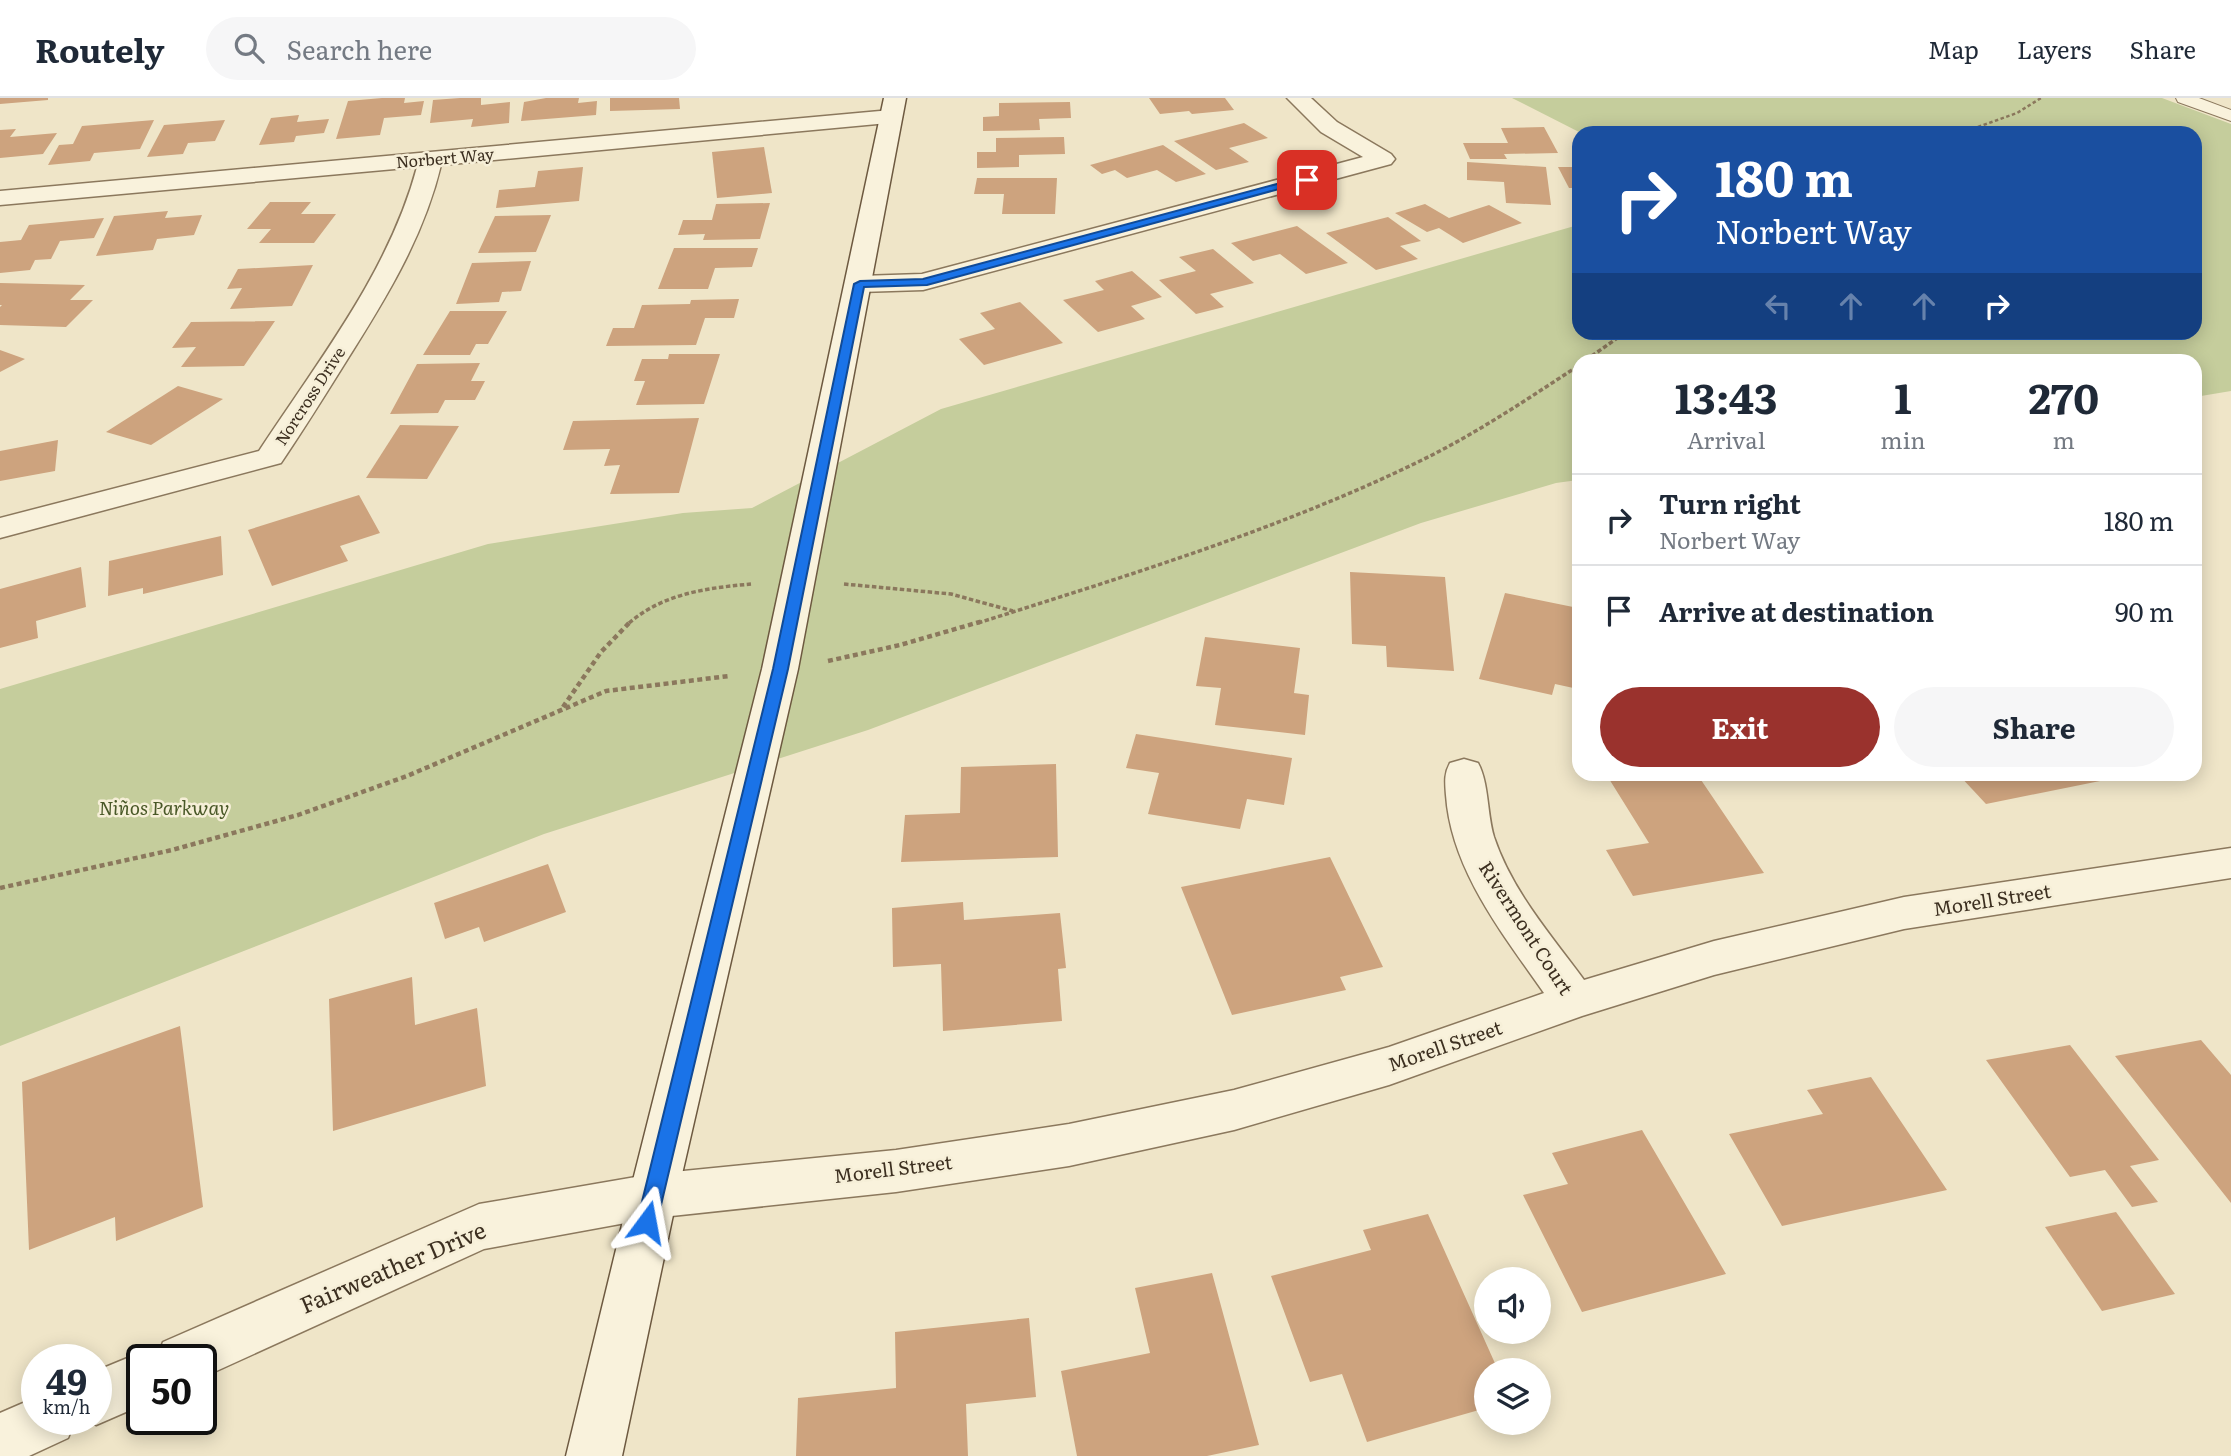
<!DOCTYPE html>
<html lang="en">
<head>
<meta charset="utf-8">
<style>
	body { margin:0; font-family:Literata,serif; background:#f6f6f7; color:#1f2937; height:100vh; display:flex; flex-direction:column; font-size:26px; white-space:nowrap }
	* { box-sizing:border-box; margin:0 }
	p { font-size:23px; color:#747a83 }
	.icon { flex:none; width:38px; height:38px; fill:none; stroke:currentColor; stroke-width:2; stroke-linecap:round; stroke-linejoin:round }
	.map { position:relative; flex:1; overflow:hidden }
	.sheet { position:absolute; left:1572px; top:256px; width:630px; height:427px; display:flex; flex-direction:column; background:#fff; border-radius:21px; box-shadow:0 4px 18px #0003 }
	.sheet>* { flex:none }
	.hud { position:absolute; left:1572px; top:28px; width:630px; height:214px; border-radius:21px; box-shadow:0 4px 18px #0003; background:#1a4fa0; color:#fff; overflow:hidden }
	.tools { position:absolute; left:1474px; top:1169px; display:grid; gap:14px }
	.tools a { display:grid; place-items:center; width:77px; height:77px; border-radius:50%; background:#fff; box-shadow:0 4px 18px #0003; font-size:35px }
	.speed { position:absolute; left:21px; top:1246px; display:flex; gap:14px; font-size:35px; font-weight:700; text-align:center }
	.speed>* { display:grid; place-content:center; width:91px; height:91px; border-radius:50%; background:#fff; box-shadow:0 4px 18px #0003; line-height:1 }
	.speed small { font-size:18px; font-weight:400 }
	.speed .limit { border:4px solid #111; border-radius:10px; background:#fff; color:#111 }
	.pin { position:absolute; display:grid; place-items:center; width:60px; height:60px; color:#fff; margin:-30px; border-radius:14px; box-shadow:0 4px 10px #0006 }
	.me { position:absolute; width:77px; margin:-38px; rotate:13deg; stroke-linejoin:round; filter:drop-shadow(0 0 5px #0008) }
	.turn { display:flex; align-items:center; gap:24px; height:147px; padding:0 28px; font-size:32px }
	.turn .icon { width:91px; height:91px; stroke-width:2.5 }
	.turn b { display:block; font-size:49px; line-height:60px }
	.lanes { display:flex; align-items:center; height:66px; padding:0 28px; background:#0003; justify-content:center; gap:35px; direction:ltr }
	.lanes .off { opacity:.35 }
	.eta { display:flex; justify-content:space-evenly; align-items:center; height:119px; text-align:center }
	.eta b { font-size:42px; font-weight:700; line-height:49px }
	.cta { display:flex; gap:14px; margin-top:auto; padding:14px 28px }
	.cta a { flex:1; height:80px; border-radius:42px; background:#9a322d; color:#fff; font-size:28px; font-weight:700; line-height:80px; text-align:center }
	.cta a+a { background:#f6f6f7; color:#1f2937 }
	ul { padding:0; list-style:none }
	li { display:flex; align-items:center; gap:21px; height:91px; padding:0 28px; border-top:2px solid #e0e1e3 }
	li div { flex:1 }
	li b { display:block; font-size:26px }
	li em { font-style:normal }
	header { display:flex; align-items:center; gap:42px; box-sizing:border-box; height:98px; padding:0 35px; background:#fff; border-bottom:2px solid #e0e1e3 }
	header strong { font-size:33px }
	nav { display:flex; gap:38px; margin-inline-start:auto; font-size:24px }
	.search { width:490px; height:63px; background:#f6f6f7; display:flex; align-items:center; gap:18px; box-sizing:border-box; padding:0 24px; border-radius:38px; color:#747a83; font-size:26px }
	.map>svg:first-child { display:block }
	.green { fill:#c5cd9c }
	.building { fill:#cda37e }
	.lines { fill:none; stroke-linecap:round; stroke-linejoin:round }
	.lane-casing { stroke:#8b785d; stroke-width:2 }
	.street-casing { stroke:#8b785d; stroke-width:3 }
	.secondary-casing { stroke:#6d5940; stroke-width:3 }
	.path-far2 { stroke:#8b785d; stroke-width:2.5; stroke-dasharray:3.5 2.5; stroke-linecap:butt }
	.path-far1 { stroke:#8b785d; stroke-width:3.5; stroke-dasharray:4.5 2.5; stroke-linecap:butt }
	.path { stroke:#8b785d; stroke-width:4.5; stroke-dasharray:5 3.5; stroke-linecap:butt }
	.lane { fill:#f9f2dc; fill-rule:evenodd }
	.street { fill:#f9f2dc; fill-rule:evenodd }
	.secondary { fill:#f9f2dc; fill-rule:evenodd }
	.route { fill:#1a73e8; stroke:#114b97; stroke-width:2 }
	.labels { text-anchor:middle; stroke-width:5; stroke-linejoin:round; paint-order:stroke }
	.far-street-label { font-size:16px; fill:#3c2f20; stroke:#f6efd8 }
	.park-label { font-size:19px; font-style:italic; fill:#495827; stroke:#f6efd8 }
	.street-label { font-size:19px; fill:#3c2f20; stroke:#f6efd8 }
	.near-street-label { font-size:23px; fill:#3c2f20; stroke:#f6efd8 }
</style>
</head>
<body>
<header>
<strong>Routely</strong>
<div class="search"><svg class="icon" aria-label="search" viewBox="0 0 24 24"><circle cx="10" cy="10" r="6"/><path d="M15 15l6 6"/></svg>Search here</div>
<nav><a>Map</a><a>Layers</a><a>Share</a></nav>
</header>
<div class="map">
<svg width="2231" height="1358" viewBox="0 0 2231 1358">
	<rect width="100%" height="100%" fill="#efe5c8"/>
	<polygon class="green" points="1512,0 2162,0 2231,26 2231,293 2195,299 2194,262 1578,262 1578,382 1556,385 1421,425 868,632 544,736 0,948 0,591 488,446 683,415 752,410 941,311 1578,127 1578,234 2194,234 2194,35 1581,35"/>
	<g class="building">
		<polygon points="0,0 48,0 48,2 0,6"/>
		<polygon points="382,0 405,0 404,5 424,3 421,17 384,20 380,37 336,41 348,3"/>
		<polygon points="460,0 481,0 481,7 510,4 509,25 471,29 473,21 430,25 433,2"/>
		<polygon points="546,0 579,0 578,5 597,3 596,17 521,23 524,4"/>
		<polygon points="610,0 679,0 680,11 610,13"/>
		<polygon points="1149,0 1225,0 1234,12 1192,16 1189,13 1160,16"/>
		<polygon points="1070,4 1071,20 1039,21 1040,32 983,33 983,19 999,18 999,5"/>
		<polygon points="299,17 297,24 329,21 324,35 296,38 294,44 259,47 271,20"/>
		<polygon points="154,22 140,51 94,55 90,63 48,67 59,47 73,46 82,28"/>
		<polygon points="225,22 215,43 188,45 183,56 147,59 164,27"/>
		<polygon points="1244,25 1268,40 1229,50 1249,64 1216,72 1174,43"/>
		<polygon points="1544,29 1558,55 1504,56 1507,61 1470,61 1463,45 1508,45 1501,30"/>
		<polygon points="16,31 10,39 57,35 43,56 0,60 0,32"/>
		<polygon points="1064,39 1065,56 1019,57 1019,69 977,70 977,54 996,54 996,40"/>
		<polygon points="1163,47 1206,76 1176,84 1157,72 1127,80 1115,72 1102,76 1090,67"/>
		<polygon points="764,49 772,95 717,100 712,54"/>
		<polygon points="1467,64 1546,69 1551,107 1506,105 1504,84 1467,82"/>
		<polygon points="583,69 579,103 496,110 499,92 535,89 538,73"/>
		<polygon points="1558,69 1578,69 1578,90 1569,90"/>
		<polygon points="977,80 1057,80 1055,116 1002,116 1004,96 974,96"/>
		<polygon points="270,104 311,104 301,116 336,116 314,145 259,145 271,131 247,131"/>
		<polygon points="770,105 760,141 703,142 705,136 678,137 683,122 712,122 716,106"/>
		<polygon points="1425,106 1449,120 1489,107 1522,125 1463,145 1439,130 1427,134 1395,115"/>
		<polygon points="168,113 165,120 202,117 194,137 157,141 153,152 96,158 114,118"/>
		<polygon points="551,117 536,154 478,155 495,118"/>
		<polygon points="1388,119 1421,143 1400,148 1418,161 1376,172 1326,135"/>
		<polygon points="104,120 94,140 60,143 51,161 35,162 30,172 0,175 0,144 21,142 29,127"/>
		<polygon points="1297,128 1348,165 1306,176 1280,156 1253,163 1231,145"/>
		<polygon points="674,150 758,150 752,169 715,170 708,191 658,191"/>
		<polygon points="1213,151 1254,185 1210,196 1224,209 1196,216 1159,182 1196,173 1179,159"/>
		<polygon points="531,163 521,193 502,194 499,204 456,206 472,165"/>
		<polygon points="313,167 292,208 230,211 242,190 227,191 238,171"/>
		<polygon points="1132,173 1162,199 1131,208 1145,221 1098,234 1063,202 1104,192 1095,183"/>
		<polygon points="0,185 85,187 70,202 93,202 66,229 0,227 0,209 2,207 0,207"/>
		<polygon points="739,201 734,220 705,220 696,247 606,248 613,230 634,230 642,207 690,206 691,202"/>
		<polygon points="1020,204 1063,245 984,267 959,241 995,231 980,215"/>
		<polygon points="450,213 507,213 488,246 476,246 470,257 423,257"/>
		<polygon points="275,223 244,268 181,269 196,249 172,250 191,224"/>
		<polygon points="0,252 25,261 0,274"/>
		<polygon points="669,256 720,256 704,306 636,307 645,283 634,283 642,261 668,261"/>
		<polygon points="480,265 471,283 485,283 475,302 445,302 438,315 390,316 417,266"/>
		<polygon points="178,288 223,301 151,347 106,334"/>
		<polygon points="699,320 679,395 610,396 620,367 604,368 610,351 563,352 573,323"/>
		<polygon points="400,327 459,328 427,381 366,380"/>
		<polygon points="58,342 55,373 0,383 0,353"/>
		<polygon points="359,397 380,435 340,448 348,463 272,488 248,432"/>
		<polygon points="221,438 223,477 143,496 143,490 108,498 109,463"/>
		<polygon points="81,469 86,509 36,523 38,540 0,550 0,491"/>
		<polygon points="1350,474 1445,479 1454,573 1387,569 1386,548 1352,546"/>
		<polygon points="1505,495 1578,510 1578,591 1555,586 1552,597 1479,581"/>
		<polygon points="1205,539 1300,550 1294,595 1309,597 1305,637 1215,627 1221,590 1196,588"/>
		<polygon points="1136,636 1292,660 1284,707 1247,701 1240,731 1148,716 1159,675 1126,670"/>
		<polygon points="1056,666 1058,759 901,764 905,717 960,715 961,669"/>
		<polygon points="1606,676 1697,676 1764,775 1633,798 1606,752 1649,745"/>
		<polygon points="1958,676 2099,676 2105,682 1986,706"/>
		<polygon points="1330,759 1383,869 1340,879 1346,892 1232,917 1181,789"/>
		<polygon points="548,766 566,814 484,844 479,829 445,841 434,805"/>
		<polygon points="963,804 964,822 1060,815 1066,870 1058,871 1062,923 943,933 941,866 893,869 892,810"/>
		<polygon points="412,879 415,927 477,910 486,988 333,1033 329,901"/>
		<polygon points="180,928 203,1109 116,1143 115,1119 29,1152 22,984"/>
		<polygon points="2201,942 2231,977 2231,1105 2115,958"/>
		<polygon points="2070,947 2159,1062 2130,1068 2158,1104 2132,1109 2105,1072 2070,1079 1986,962"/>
		<polygon points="1871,979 1947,1092 1782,1128 1729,1036 1823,1016 1807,992"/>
		<polygon points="1642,1032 1726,1176 1582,1214 1523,1097 1568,1086 1552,1055"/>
		<polygon points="2116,1114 2175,1196 2102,1213 2045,1129"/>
		<polygon points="1428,1116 1498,1272 1486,1272 1486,1310 1367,1344 1342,1276 1310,1284 1271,1178 1371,1152 1363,1132"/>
		<polygon points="1212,1175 1259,1347 1207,1358 1077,1358 1061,1273 1150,1255 1135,1190"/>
		<polygon points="1029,1220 1036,1299 966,1306 968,1358 796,1358 798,1300 896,1290 895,1234"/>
	</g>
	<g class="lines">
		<g class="lane-casing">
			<polygon id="lane" points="2176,0 2199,0 2231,12 2231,23 2178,4"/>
		</g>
		<g class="street-casing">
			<g id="street">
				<polygon points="1287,0 1311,0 1337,24 1391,56 1395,61 1391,66 923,192 860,194 851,192 847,186 851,180 860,178 922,176 1363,59 1321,34"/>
				<path d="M891,12L899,14L902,19L899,24L441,67C423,142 383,205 342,270C322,302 302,334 281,365L0,440V420L259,353C318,263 389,174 417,69L0,107V93Z"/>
				<path d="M1464,661L1478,665C1489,685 1487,716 1494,739C1512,793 1551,837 1584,882L1714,843L1904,799L2231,750V780L1904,831L1714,877L1582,918L1389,987L1234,1032L1069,1068L896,1094L653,1120L484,1151L201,1280V1262H142V1307L96,1327L83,1321H96V1273L142,1254L157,1260L163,1244L479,1106L653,1076L896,1052L1069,1026L1234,992L1389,949L1544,895C1503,836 1451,772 1446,697C1445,684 1444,676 1450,665Z"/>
				<polygon points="37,1299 37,1321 76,1321 68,1340 29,1358 0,1358 0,1315"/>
			</g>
		</g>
		<g class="secondary-casing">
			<polygon id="secondary" points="884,0 906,0 798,571 677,1098 622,1358 566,1358 629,1098 762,571"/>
		</g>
		<polyline class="path-far2" points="1961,35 2017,15 2041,0"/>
		<g class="path-far1">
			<polyline points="1586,262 1626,234"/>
			<polyline points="844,486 951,496 1013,513"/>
			<path d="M629,525C664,495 708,490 751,486"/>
			<path d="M978,525C1126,478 1278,432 1418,364C1474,337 1526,302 1578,268"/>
		</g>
		<g class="path">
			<polyline points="828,563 900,547 983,523"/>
			<polyline points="563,609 601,554 631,523"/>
			<polyline points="0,790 172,752 298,717 407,678 606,593 729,578"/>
		</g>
		<use href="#lane" class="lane"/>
		<use href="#street" class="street"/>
		<use href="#secondary" class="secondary"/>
	</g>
	<polygon class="route" points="1303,79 1312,82 927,187 864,189 788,571 657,1124 654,1131 647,1134 640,1131 637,1124 773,571 854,186 860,183 923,181"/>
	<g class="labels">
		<g class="far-street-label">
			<text transform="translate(445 60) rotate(-5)" y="6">Norbert Way</text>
			<text transform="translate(310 298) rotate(-57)" y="6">Norcross Drive</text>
		</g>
		<g class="park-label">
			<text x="164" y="717">Niños Parkway</text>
		</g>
		<g class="street-label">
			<text transform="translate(1992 802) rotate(-9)" y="7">Morell Street</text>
			<text transform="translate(1526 830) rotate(57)" y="7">Rivermont Court</text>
			<text transform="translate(1445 948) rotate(-19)" y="7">Morell Street</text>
			<text transform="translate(893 1071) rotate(-7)" y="7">Morell Street</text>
		</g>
		<g class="near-street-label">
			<text transform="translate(393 1170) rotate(-23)" y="8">Fairweather Drive</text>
		</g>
	</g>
</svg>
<div class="tools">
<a><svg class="icon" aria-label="sound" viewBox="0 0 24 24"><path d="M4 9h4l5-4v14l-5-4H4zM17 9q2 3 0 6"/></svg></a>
<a><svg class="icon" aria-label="layers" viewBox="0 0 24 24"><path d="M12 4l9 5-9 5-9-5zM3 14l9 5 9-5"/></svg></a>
</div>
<div class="speed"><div>49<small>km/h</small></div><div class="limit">50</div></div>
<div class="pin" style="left:1307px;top:82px;background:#d93025"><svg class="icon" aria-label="arrive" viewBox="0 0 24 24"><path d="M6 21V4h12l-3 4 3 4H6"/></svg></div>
<svg class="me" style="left:647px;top:1124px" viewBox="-20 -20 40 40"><path d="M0-17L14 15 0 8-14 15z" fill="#1a73e8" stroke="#fff" stroke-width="4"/></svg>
<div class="hud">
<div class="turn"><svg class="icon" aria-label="right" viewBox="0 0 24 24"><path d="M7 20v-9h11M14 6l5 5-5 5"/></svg><div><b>180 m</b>Norbert Way</div></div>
<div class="lanes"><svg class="icon off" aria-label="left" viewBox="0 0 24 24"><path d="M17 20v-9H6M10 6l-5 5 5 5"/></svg><svg class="icon off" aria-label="ahead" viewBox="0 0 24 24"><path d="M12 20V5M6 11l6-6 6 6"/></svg><svg class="icon off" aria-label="ahead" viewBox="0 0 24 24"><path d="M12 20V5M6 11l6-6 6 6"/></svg><svg class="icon" aria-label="right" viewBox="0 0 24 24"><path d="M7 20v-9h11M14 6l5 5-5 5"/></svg></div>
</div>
<section class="sheet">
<div class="eta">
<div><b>13:43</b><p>Arrival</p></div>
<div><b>1</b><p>min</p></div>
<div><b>270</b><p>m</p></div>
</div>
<ul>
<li><svg class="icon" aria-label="right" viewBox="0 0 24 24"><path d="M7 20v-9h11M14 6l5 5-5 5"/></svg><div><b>Turn right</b><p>Norbert Way</p></div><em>180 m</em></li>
<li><svg class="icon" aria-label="arrive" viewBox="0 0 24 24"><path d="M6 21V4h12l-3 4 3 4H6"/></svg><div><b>Arrive at destination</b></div><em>90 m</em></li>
</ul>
<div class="cta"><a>Exit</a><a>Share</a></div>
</section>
</div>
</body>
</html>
